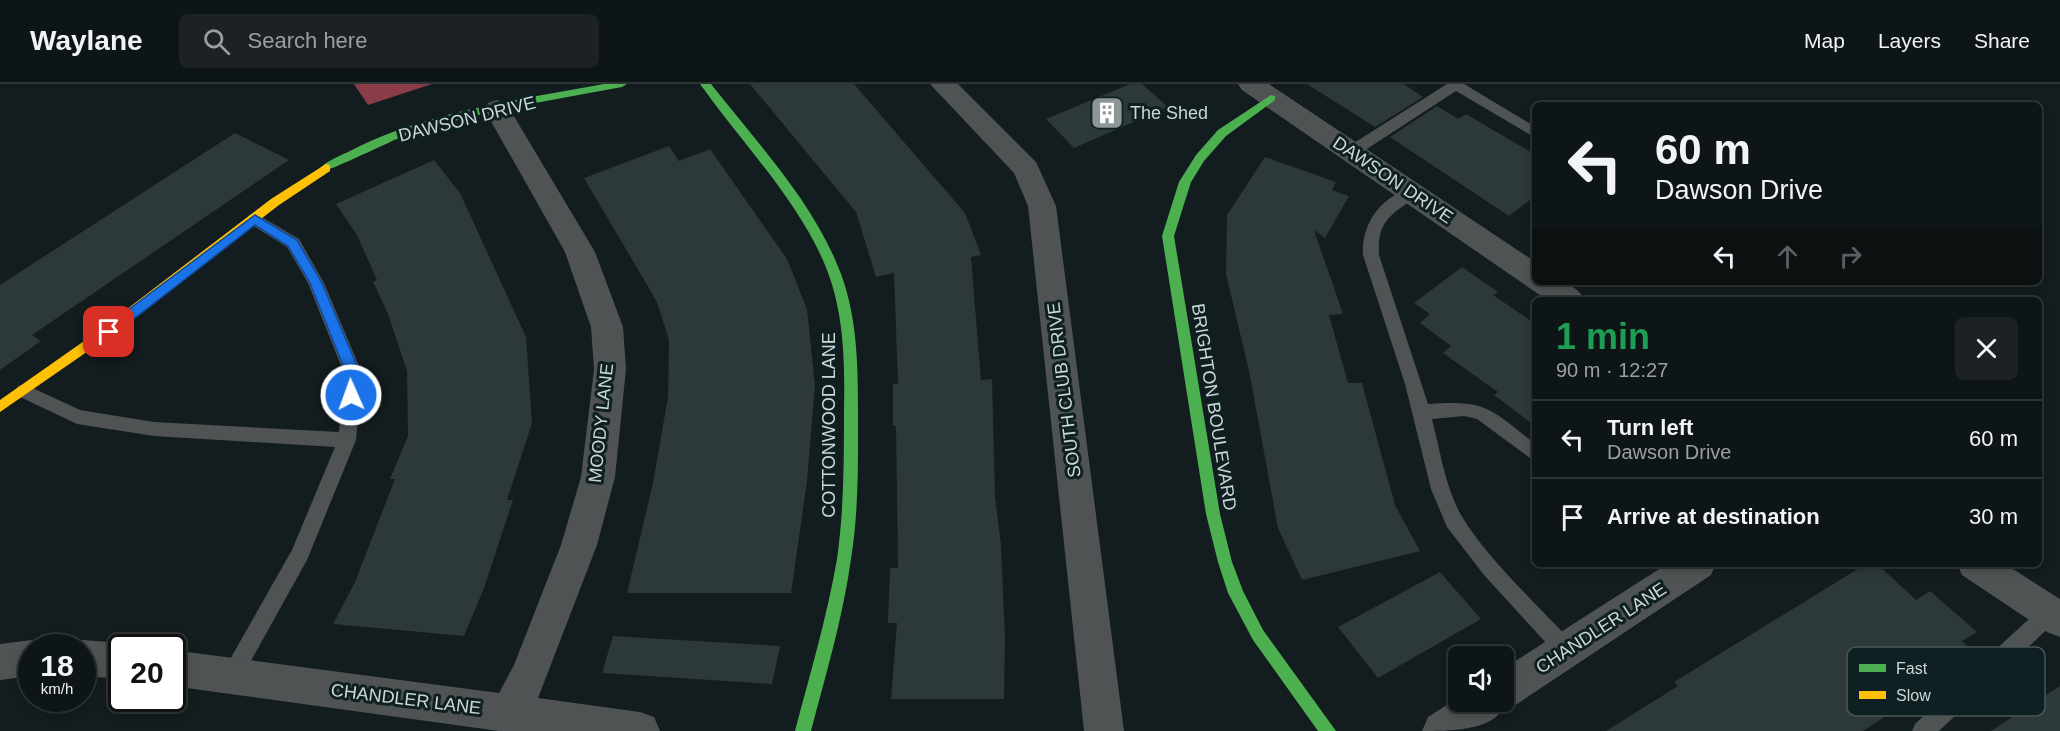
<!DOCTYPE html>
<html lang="en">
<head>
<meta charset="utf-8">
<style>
	body { margin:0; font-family:Helvetica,sans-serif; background:#1c2223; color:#f1f3f6; height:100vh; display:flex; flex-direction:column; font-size:22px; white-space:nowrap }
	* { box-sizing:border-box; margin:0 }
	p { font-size:20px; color:#9b9fa1 }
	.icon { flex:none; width:33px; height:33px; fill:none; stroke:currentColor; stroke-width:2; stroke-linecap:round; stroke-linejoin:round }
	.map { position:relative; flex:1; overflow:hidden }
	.sheet { position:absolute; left:1532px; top:213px; width:510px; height:270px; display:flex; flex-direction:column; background:#0e1516; border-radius:9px; box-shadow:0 3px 9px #0003,0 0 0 2px #2e3435 }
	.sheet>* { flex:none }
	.guide { position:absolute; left:1532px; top:18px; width:510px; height:183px; border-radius:9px; box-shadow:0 3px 9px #0003,0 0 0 2px #2e3435; background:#0e1516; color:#f1f3f6; overflow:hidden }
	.buttons { position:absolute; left:1448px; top:562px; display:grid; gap:12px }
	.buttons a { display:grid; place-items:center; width:66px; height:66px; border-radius:9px; background:#0e1516; box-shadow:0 3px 9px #0003,0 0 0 2px #2e3435; font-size:30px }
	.speed { position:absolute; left:18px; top:550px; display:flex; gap:12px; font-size:30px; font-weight:700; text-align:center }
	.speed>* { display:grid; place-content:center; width:78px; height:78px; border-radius:50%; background:#0e1516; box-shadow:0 3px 9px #0003,0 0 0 2px #2e3435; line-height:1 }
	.speed small { font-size:15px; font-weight:400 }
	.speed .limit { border:3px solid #111; border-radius:9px; background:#fff; color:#111 }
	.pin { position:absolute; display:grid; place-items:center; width:51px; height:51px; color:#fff; margin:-26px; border-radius:12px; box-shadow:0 3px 9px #0006 }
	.me { position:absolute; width:66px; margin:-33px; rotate:358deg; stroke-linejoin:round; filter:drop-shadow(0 0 4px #0008) }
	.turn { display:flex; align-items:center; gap:21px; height:126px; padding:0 24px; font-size:27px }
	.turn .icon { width:78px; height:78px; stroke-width:2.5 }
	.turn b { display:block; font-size:42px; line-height:51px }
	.lanes { display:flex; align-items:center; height:57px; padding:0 24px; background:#0003; justify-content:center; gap:30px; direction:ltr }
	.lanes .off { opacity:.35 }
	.round { display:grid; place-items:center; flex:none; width:63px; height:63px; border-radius:9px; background:#1c2223 }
	.summary { display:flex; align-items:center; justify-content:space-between; height:102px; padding:0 24px }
	h1 { font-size:36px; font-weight:800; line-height:45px; color:#1e9e55 }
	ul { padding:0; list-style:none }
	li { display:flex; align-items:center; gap:18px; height:78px; padding:0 24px; border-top:2px solid #2e3435 }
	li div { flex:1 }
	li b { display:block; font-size:22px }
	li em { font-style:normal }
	header { display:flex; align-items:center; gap:36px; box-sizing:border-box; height:84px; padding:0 30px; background:#0e1516; border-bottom:2px solid #2e3435 }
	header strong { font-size:28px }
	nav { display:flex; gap:33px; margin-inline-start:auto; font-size:21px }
	.search { width:420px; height:54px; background:#1c2223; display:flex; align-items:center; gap:15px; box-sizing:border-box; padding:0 21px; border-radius:9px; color:#9b9fa1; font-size:22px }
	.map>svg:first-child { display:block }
	.water { fill:#8b3c49 }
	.building { fill:#2c3839 }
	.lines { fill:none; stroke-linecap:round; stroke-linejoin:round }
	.lane { fill:#4f5354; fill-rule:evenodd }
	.street { fill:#4f5354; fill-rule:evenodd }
	.fast { fill:#4caf50; fill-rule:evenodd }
	.slow { fill:#ffc107; fill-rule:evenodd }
	.route { fill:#1a73e8; stroke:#114b97; stroke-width:1.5 }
	.labels { text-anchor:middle; stroke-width:6; stroke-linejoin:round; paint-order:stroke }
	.poi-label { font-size:18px; fill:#cdd7d8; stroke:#0f2022; text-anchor:start }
	.street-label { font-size:18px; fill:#cdd7d8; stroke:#0f2022 }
	.key { fill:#0f2022; stroke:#485759; stroke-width:1.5 }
	.key-label { font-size:16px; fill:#cdd7d8 }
</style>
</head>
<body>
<header>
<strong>Waylane</strong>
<div class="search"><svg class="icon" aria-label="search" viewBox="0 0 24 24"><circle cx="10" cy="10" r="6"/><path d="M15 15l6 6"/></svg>Search here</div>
<nav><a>Map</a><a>Layers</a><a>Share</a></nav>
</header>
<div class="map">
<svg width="2060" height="647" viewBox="0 0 2060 647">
	<rect width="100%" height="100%" fill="#131c1e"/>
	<polygon class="water" points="354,0 432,0 368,21"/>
	<g class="building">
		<polygon points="750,0 854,0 965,129 981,171 971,173 981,296 992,295 995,412 1001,460 1005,555 1004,615 891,615 897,539 888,539 890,484 898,484 896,342 893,342 893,300 898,300 894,189 876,193 856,128"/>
		<polygon points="1130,0 1142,0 1168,23 1074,64 1046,35"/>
		<polygon points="1307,0 1403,0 1423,13 1375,43"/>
		<polygon points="1437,22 1458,35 1466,30 1534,70 1534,113 1509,132 1390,53"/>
		<polygon points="235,49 289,76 32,251 41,257 0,286 0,201"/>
		<polygon points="669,62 679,77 710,65 787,175 807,225 815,301 807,397 791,509 627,509 653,399 668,313 669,256 657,218 584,94"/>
		<polygon points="1265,73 1336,98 1332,106 1349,112 1325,154 1314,146 1343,230 1329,231 1348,299 1362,299 1395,421 1420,467 1302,496 1278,444 1249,287 1226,190 1227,131"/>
		<polygon points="434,76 460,109 526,253 532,339 507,416 513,416 484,504 464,552 333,540 355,498 395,395 390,395 408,352 407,287 388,230 373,198 377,196 357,151 336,120"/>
		<polygon points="1462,183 1498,208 1493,211 1534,239 1534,341 1494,311 1498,308 1443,269 1451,262 1420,239 1430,230 1414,219"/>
		<polygon points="1866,480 1877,480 1916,516 1930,507 1977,548 1962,557 1977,571 1863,647 1606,647 1678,602 1674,598"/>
		<polygon points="1440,488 1481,535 1378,594 1338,543"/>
		<polygon points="613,552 780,562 772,600 602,589"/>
		<polygon points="2060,602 2060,647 1991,647"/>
	</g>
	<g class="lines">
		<g class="lane">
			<polygon points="1447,0 1464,0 1534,42 1534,53 1456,7 1356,72 1346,72 1344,68 1346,64"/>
			<path d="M1412,104L1420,109L1417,113C1391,130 1377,137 1379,171L1428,320C1487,316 1489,324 1534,359V377L1477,335L1464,332L1432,335C1440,366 1445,402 1461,431C1486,474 1539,522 1573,559L1576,566L1573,573L1566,576L1559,573L1484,491L1447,443L1431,405L1405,300L1363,171C1361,140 1381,112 1412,104Z"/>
			<polygon points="255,129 299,155 324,199 362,289 356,356 307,476 238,600 231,603 224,600 220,593 292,466 335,363 154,352 77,340 18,312 15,307 18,302 24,300 80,326 154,338 339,348 344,289 308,199 287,163 249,139 247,135 249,131"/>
			<polygon points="2050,520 2057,522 2060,529 2057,536 1939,647 1912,647 1915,640 2043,522"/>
		</g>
		<g class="street">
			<polygon points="930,0 958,0 1036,78 1056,122 1124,647 1084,647 1028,122 1014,89"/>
			<path d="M1238,0H1269L1534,177V198C1555,198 1574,196 1585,216H1547L1242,6Z"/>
			<polygon points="497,16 506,19 595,168 623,243 626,285 615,393 597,461 538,614 640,628 654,633 660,647 499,647 172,602 172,566 499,609 514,581 561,461 581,393 594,285 591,243 565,168 484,25 488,19"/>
			<path d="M1667,480H1716L1711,491L1517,620L1503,625C1490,647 1448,647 1422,647L1428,633L1458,614V618H1503V585Z"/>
			<polygon points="1957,480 2005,480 2060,515 2060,553 2047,548 1962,491"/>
			<polygon points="32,556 47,564 32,564 32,592 0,596 0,560"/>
			<polygon points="82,556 122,559 135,564 122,564 122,595 82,592 82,564 67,564"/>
		</g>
		<g class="fast">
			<path d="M604,0H627L622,3C548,17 473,28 402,53C388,58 329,88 322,87L320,84C327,77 339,72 348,68C426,27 519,16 604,0Z"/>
			<path d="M700,0H711C758,60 814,118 841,190C857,233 858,280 858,325C858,375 859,425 851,475C843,533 826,590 811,647H795C810,590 827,533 837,475C844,426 844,375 844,326C845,274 844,222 822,174C792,109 741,58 700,0Z"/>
			<polygon points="1271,11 1275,12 1275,16 1226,52 1204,77 1191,98 1174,152 1220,430 1232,478 1243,507 1263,546 1336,647 1318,647 1253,556 1228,509 1218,478 1206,430 1162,152 1179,98 1196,71 1218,46"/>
		</g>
		<polygon class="slow" points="326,80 330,81 330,87 279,121 107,254 0,328 0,316 97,248 271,115"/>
	</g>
	<polygon class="route" points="255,131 297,156 322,199 360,289 356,315 346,315 346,289 310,199 288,162 255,141 113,251 104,251 104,244"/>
	<defs>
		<g id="building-square" transform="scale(1.725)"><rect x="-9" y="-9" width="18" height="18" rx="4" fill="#8c9697" stroke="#0f2022"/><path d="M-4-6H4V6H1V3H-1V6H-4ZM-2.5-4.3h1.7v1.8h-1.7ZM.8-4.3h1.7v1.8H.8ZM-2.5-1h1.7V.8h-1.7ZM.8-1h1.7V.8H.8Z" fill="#fff"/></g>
	</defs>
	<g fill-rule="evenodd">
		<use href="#building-square" x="1107" y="29"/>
	</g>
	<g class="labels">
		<g class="poi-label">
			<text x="1130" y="35">The Shed</text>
		</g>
		<g class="street-label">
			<text transform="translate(467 35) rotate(-14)" y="6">DAWSON DRIVE</text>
			<text transform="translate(1393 96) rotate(34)" y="6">DAWSON DRIVE</text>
			<text transform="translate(1064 306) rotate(-97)" y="6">SOUTH CLUB DRIVE</text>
			<text transform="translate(1214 323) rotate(81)" y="6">BRIGHTON BOULEVARD</text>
			<text transform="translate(601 339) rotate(-84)" y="6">MOODY LANE</text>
			<text transform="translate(829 341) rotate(-90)" y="6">COTTONWOOD LANE</text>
			<text transform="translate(1601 544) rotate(-33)" y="6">CHANDLER LANE</text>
			<text transform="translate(406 615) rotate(7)" y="6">CHANDLER LANE</text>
		</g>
	</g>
	<rect x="1847" y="563" width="198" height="69" rx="9" class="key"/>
	<rect x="1859" y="580" width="27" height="8" fill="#4caf50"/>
	<rect x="1859" y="607" width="27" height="8" fill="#ffc107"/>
	<g class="key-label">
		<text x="1896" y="590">Fast</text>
		<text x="1896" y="617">Slow</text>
	</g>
</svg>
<div class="buttons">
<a><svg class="icon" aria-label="sound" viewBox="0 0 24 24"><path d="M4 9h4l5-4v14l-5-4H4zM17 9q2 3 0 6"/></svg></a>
</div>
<div class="speed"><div>18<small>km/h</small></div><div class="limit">20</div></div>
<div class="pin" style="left:109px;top:248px;background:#d93025"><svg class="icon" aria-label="arrive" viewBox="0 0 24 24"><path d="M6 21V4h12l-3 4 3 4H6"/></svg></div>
<svg class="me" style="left:351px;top:311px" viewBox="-20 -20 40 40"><circle r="17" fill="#1a73e8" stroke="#fff" stroke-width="3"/><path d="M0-11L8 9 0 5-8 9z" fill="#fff"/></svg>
<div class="guide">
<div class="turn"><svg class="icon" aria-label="left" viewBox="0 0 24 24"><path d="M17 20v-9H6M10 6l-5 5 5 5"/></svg><div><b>60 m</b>Dawson Drive</div></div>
<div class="lanes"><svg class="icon" aria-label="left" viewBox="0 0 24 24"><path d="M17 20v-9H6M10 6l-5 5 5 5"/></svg><svg class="icon off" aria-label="ahead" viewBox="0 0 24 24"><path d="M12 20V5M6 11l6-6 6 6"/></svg><svg class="icon off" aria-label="right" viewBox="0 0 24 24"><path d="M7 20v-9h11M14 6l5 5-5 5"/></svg></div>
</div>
<section class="sheet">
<div class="summary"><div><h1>1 min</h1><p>90 m · 12:27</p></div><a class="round"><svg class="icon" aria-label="close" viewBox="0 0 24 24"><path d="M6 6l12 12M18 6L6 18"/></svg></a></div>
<ul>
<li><svg class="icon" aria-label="left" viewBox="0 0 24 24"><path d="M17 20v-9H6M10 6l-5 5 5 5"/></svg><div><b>Turn left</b><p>Dawson Drive</p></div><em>60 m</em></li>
<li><svg class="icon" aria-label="arrive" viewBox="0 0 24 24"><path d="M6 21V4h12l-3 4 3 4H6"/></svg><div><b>Arrive at destination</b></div><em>30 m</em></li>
</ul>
</section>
</div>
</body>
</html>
